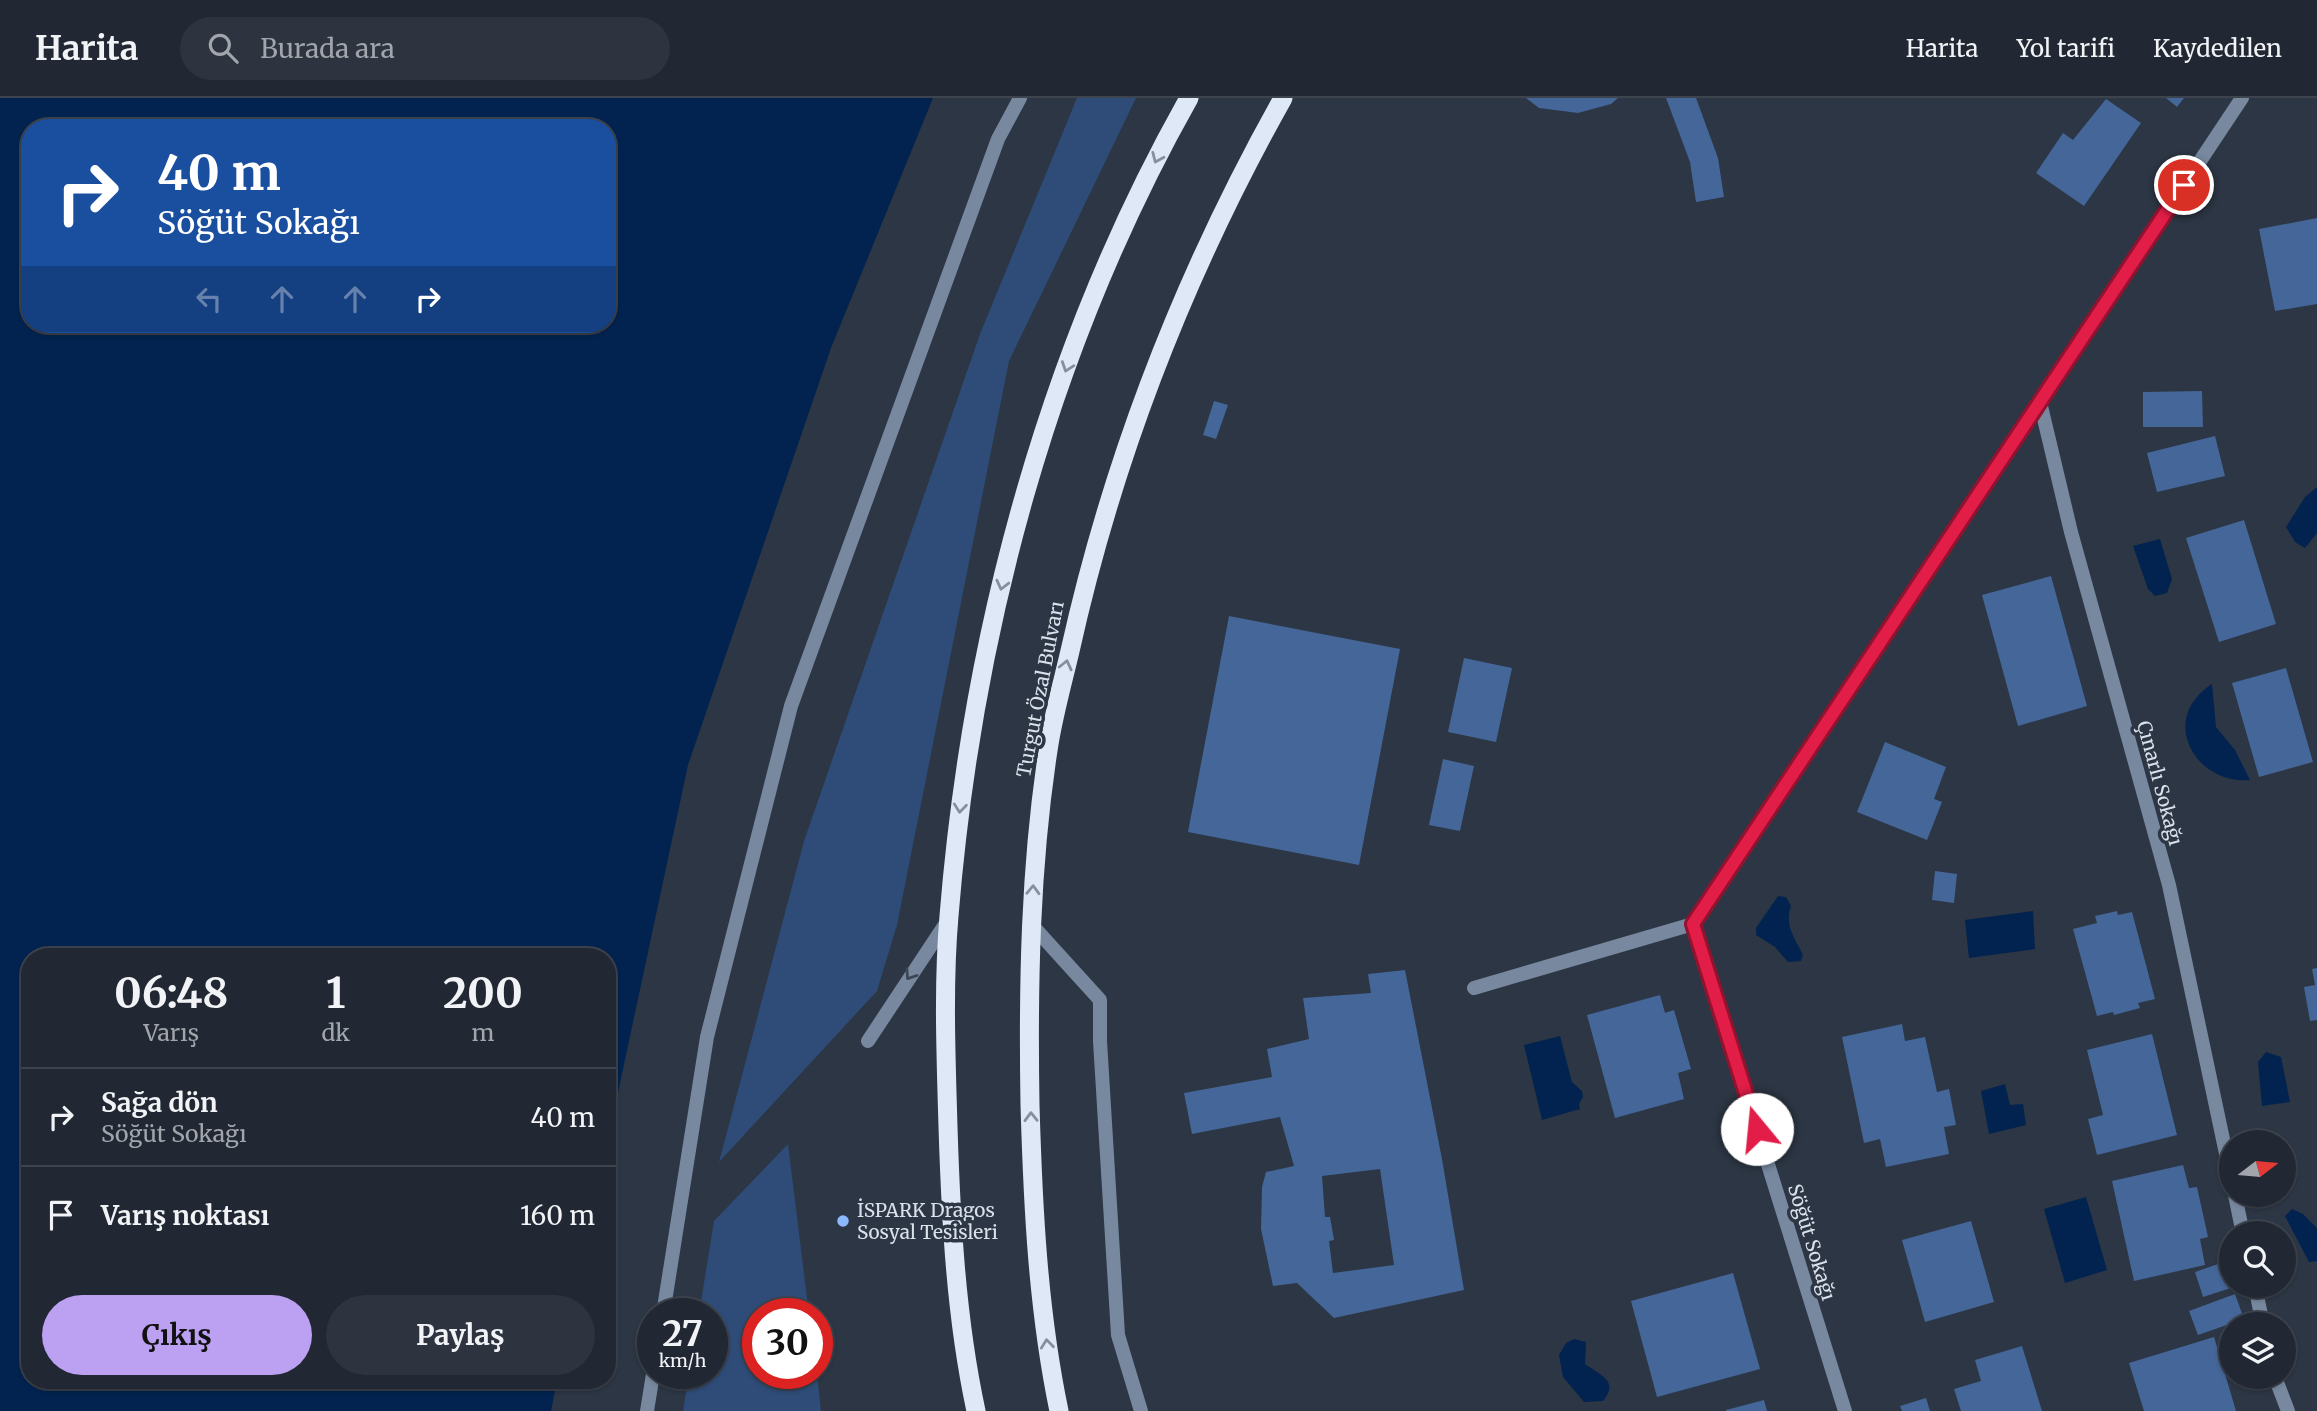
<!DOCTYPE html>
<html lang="tr">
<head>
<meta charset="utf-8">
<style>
	body { margin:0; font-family:Merriweather,serif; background:#2d343f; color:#f1f3f6; height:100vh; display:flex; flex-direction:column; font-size:26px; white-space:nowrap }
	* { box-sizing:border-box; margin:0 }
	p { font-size:23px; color:#a2a6ac }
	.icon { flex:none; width:38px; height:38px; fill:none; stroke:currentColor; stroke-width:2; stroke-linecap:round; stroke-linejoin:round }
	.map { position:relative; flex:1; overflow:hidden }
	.panel { position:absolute; left:21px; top:850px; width:595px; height:441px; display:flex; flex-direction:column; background:#212833; border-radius:28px; box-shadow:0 2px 5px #0004,0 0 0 2px #3e444e }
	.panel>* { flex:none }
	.hud { position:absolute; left:21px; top:21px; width:595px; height:214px; border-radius:28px; box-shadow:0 2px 5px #0004,0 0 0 2px #3e444e; background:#1a4fa0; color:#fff; overflow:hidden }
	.needle { width:46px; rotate:74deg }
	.buttons { position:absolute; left:2219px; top:1032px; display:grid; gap:14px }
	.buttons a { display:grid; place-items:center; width:77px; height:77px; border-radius:50%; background:#212833; box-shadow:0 2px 5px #0004,0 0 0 2px #3e444e; font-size:35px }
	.speed { position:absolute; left:637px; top:1200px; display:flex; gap:14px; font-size:35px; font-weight:700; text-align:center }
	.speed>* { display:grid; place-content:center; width:91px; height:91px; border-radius:50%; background:#212833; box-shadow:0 2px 5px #0004,0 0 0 2px #3e444e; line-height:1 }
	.speed small { font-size:18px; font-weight:400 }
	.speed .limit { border:10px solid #d22; background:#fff; color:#111 }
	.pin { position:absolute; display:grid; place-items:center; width:60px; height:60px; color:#fff; margin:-30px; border:4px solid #fff; border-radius:50%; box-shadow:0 2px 7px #0007 }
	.me { position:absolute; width:77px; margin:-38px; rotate:343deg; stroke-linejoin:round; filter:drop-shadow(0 0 5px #0008) }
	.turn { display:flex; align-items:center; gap:24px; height:147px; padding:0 21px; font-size:32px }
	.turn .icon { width:91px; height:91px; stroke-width:2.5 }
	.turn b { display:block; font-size:49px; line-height:60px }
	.lanes { display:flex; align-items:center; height:66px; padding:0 21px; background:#0003; justify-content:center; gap:35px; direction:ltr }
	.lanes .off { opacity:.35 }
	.eta { display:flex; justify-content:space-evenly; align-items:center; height:119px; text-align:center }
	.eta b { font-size:42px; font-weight:700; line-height:49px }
	.primary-button { display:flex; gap:14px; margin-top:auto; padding:14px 21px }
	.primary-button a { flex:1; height:80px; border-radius:42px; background:#bca0f2; color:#111; font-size:28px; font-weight:700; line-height:80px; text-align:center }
	.primary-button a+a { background:#2d343f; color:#f1f3f6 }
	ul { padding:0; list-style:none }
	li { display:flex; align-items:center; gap:21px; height:98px; padding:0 21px; border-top:2px solid #3e444e }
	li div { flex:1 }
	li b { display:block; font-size:26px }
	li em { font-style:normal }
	header { display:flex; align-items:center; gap:42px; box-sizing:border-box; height:98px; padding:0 35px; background:#212833; border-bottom:2px solid #3e444e }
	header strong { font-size:33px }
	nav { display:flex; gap:38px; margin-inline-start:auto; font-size:24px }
	.search { width:490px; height:63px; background:#2d343f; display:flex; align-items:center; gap:18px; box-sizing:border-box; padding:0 24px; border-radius:38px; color:#a2a6ac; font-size:26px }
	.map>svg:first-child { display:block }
	.green { fill:#2e4c77 }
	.water { fill:#02234f; fill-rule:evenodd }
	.building { fill:#446698; fill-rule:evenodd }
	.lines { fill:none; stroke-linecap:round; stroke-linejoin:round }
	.service { stroke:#77889f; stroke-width:14 }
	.pedestrian { stroke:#77889f; stroke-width:14 }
	.minor { stroke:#77889f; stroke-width:14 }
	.trunk { stroke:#dee8f6; stroke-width:19 }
	.oneway { stroke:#858f9d }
	.oneway2 { stroke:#3b4656 }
	.route-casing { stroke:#92132f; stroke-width:18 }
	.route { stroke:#e11d48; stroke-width:12 }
	.poi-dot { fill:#8bb9fc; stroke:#2c3644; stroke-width:2.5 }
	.labels { text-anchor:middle; stroke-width:7; stroke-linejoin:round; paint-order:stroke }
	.street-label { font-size:19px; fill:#dbe1eb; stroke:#2c3644 }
	.poi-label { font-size:19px; fill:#dbe1eb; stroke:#2c3644; text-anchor:start }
</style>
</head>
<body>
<header>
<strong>Harita</strong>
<div class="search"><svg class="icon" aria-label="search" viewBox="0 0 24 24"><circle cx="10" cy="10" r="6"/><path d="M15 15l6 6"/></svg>Burada ara</div>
<nav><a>Harita</a><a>Yol tarifi</a><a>Kaydedilen</a></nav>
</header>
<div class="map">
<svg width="2317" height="1313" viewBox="0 0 2317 1313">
	<rect width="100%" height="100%" fill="#2c3644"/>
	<g class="green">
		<polygon points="1077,0 1136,0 1009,263 897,827 877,893 719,1064 804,743 980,236"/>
		<polygon points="788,1046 809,1216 758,1216 758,1276 817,1276 821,1313 683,1313 689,1276 712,1276 712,1216 699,1216 714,1123"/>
	</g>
	<g class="water">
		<path d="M0,0H933L831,250L688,667L607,1046V859H30V1283H557L551,1313H0ZM30,30H607V226H30Z"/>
		<polygon points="2317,389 2317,435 2305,450 2295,444 2286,429 2305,399"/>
		<polygon points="2160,441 2172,481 2167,495 2155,498 2148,491 2133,448"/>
		<path d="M2212,586L2216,629L2235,652L2250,682C2196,687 2157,622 2212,586Z"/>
		<path d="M1778,798L1786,799L1791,808C1784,828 1795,840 1803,857L1801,863L1788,864L1775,849L1756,837V830Z"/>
		<polygon points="2033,813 2035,851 1969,860 1965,822"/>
		<polygon points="1560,938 1572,984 1582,993 1583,999 1579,1006 1580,1011 1542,1022 1524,947"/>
		<polygon points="2266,954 2281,959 2290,1004 2262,1008 2258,964"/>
		<polygon points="2005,986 2010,1007 2023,1006 2026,1027 1989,1036 1981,993"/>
		<polygon points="2086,1099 2107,1172 2065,1185 2044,1111"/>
		<polygon points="2292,1111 2303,1116 2317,1130 2317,1163 2309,1164 2285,1118"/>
		<path d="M1574,1241L1586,1244L1585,1266C1600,1277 1620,1283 1603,1303L1584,1304L1563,1279L1559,1257L1566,1245Z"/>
	</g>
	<g class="building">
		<polygon points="1526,0 1618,0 1611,6 1578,15 1539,10"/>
		<polygon points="1666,0 1696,0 1718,60 1724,99 1696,104 1690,64"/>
		<polygon points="2166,0 2184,0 2177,9"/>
		<polygon points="2106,1 2141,25 2084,108 2036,75 2063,35 2073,42"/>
		<polygon points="2317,120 2317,206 2275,213 2259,131"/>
		<polygon points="2202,293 2203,329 2143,329 2143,294"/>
		<polygon points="1214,303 1228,307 1216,341 1203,337"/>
		<polygon points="2215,338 2225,378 2157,394 2147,355"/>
		<polygon points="2244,422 2276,526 2219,544 2186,440"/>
		<polygon points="2051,478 2087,608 2018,628 1982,497"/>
		<polygon points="1229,518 1400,551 1359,767 1188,734"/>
		<polygon points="1464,560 1512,570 1496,644 1448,634"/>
		<polygon points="2286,570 2313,664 2259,679 2232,585"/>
		<polygon points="1885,644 1946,669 1934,701 1942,704 1927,742 1857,714"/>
		<polygon points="1443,661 1474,668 1460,733 1429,727"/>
		<polygon points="1935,773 1957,776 1954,805 1932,802"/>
		<polygon points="2117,813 2118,817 2132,814 2155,901 2138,905 2140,910 2114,917 2113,914 2097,918 2073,831 2097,825 2095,818"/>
		<polygon points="2317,870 2317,922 2310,923 2304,889 2315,887 2312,871"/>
		<path d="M1405,872L1442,1061L1464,1192L1334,1220L1297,1185L1273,1188L1261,1131L1262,1089L1266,1074L1294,1068L1280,1019L1192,1036L1184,995L1272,979L1267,951L1309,941L1303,900L1371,895L1368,876ZM1380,1071L1394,1167L1333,1175L1329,1143L1334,1142L1330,1119H1325L1322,1078Z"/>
		<polygon points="1660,897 1665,915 1674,912 1691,971 1678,975 1684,1001 1615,1020 1587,917"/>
		<polygon points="1902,926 1905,943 1925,939 1937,994 1949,991 1956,1027 1944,1029 1949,1056 1886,1069 1880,1041 1864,1045 1842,939"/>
		<polygon points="2152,936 2177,1037 2097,1057 2088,1021 2103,1017 2087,952"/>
		<polygon points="2183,1067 2189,1090 2197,1089 2208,1139 2200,1141 2205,1167 2134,1183 2112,1083"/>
		<polygon points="1971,1123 1994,1204 1925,1224 1902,1142"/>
		<polygon points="2224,1164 2227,1174 2231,1173 2231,1190 2203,1199 2195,1174"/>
		<polygon points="1733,1175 1760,1271 1657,1299 1631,1203"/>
		<polygon points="2235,1196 2244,1221 2198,1237 2189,1213"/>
		<polygon points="2214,1239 2236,1313 2144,1313 2129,1265"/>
		<polygon points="2022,1248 2042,1313 1961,1313 1954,1291 1981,1283 1975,1262"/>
		<polygon points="1926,1300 1930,1313 1902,1313 1900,1308"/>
		<polygon points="1764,1302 1767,1313 1726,1313 1726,1312"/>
	</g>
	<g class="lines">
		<g class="service">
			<polyline points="1031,826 1100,902 1100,943 1118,1237 1141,1313"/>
			<polyline points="868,943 948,822"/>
		</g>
		<g class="pedestrian">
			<polyline points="663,1216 707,939 791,608 998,41 1020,0"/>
			<polyline points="647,1313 653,1276"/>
		</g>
		<g class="minor">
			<polyline points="2040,304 2071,434 2169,787 2231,1079"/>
			<polyline points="1474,890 1693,826"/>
			<polyline points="2235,1097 2243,1136"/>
			<polyline points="2255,1188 2263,1227"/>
			<polyline points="2275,1279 2288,1313"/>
			<polyline points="1845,1313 1693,826 2242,0"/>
		</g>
		<g class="trunk">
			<path d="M976,1313C956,1220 951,1124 948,1029C946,959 943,887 949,818C972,534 1049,248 1189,0"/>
			<path d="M1059,1313C1038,1212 1033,1110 1030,1007C1028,887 1030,766 1049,646C1054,615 1063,583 1070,553C1113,359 1186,173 1283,0"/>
		</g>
	</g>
	<defs><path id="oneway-chevron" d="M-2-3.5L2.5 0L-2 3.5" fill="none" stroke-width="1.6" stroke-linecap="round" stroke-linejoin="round" transform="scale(1.75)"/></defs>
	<g class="oneway">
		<use href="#oneway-chevron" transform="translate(1157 60) rotate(114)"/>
		<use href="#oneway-chevron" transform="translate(1067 269) rotate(109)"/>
		<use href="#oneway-chevron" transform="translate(1002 487) rotate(104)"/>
		<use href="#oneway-chevron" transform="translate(1066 567) rotate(-77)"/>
		<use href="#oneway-chevron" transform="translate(960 710) rotate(96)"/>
		<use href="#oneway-chevron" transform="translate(1033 792) rotate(-88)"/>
		<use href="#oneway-chevron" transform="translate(1031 1019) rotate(-91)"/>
		<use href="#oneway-chevron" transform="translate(1047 1246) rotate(-96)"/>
	</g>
	<use class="oneway2" href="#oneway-chevron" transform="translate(910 877) rotate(124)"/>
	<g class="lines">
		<g class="route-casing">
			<polyline id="route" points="1757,1031 1693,826 2184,87"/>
		</g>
		<use href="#route" class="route"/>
	</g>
	<circle class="poi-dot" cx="843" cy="1123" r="7"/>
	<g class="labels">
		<g class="street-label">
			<text transform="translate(1040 591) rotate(-79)" y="7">Turgut Özal Bulvarı</text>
			<text transform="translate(2160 685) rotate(75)" y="7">Çınarlı Sokağı</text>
			<text transform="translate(1812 1144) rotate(73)" y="7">Söğüt Sokağı</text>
		</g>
		<g class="poi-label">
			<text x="857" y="1119">İSPARK Dragos<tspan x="857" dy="22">Sosyal Tesisleri</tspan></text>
		</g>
	</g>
</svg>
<div class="buttons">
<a><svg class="needle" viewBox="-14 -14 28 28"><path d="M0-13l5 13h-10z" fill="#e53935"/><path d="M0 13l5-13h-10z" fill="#a2a6ac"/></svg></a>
<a><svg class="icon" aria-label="search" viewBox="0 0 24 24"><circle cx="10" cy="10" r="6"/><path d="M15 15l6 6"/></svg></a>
<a><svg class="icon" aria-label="layers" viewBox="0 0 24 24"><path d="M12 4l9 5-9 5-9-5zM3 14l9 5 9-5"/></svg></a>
</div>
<div class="speed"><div>27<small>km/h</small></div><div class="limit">30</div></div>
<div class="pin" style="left:2184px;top:87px;background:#d93025"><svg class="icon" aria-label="arrive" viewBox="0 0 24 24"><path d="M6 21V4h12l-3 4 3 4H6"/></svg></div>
<svg class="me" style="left:1757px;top:1031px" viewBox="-20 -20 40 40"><circle r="19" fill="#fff"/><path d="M0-13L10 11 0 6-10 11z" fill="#e11d48"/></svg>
<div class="hud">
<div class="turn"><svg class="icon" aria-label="right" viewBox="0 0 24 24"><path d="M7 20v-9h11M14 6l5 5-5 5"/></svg><div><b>40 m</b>Söğüt Sokağı</div></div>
<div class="lanes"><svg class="icon off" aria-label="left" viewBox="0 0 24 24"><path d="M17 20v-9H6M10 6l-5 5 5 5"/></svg><svg class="icon off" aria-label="ahead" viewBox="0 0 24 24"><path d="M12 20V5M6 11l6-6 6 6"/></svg><svg class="icon off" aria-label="ahead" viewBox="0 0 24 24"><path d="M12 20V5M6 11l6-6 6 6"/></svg><svg class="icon" aria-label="right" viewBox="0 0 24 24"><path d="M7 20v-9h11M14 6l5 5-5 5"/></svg></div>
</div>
<section class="panel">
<div class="eta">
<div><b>06:48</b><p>Varış</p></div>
<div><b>1</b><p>dk</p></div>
<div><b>200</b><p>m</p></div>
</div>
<ul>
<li><svg class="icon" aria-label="right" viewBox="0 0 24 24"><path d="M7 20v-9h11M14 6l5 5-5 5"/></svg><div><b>Sağa dön</b><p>Söğüt Sokağı</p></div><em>40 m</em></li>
<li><svg class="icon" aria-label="arrive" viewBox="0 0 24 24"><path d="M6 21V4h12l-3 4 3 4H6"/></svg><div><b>Varış noktası</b></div><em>160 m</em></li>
</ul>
<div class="primary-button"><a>Çıkış</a><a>Paylaş</a></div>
</section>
</div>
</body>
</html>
